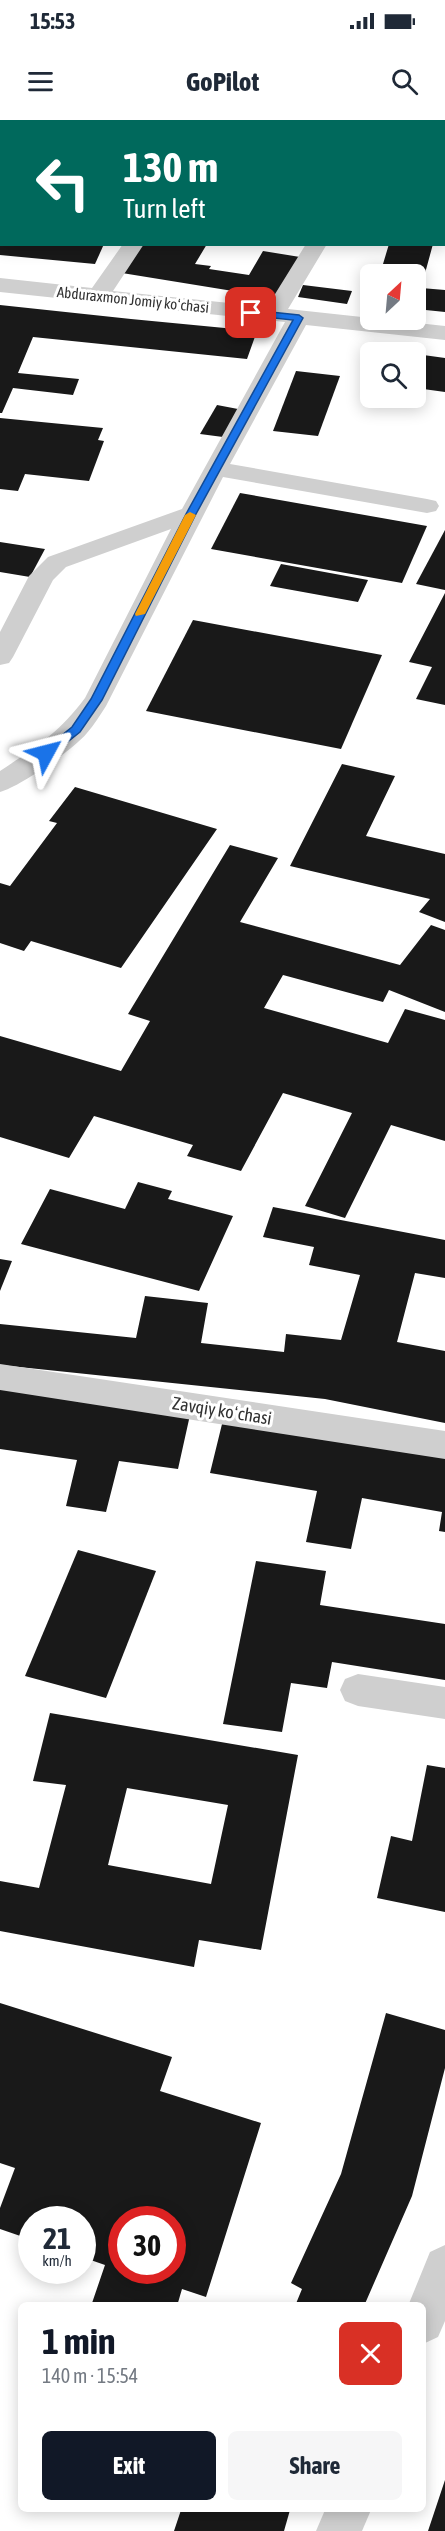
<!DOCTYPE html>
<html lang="en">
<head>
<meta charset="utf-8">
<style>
	body { margin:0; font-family:"Asap Condensed",sans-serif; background:#f6f6f7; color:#1f2937; height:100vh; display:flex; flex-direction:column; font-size:22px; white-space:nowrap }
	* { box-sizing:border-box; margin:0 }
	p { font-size:20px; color:#747a83 }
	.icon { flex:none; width:33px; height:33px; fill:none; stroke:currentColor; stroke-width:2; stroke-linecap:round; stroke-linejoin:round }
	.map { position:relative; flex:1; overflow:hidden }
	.panel { position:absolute; left:18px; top:2182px; width:408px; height:210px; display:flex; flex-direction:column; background:#fff; border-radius:9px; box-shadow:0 3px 15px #0003 }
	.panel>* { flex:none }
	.banner { position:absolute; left:0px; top:0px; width:446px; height:126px; box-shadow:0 3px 15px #0003; background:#00695c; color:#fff; overflow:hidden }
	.needle { width:39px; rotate:26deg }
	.controls { position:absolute; left:360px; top:144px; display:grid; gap:12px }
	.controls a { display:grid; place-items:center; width:66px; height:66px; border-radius:9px; background:#fff; box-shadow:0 3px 15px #0003; font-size:30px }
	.speed { position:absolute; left:18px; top:2086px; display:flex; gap:12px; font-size:30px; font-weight:700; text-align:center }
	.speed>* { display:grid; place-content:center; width:78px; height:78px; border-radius:50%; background:#fff; box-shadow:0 3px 15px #0003; line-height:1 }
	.speed small { font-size:15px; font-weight:400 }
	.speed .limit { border:9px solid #d22; background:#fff; color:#111 }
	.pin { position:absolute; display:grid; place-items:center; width:51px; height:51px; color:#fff; margin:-26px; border-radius:12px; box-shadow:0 3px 9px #0006 }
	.me { position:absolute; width:66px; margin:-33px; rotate:52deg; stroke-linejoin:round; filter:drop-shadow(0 0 4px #0008) }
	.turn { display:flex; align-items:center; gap:21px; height:126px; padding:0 24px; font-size:27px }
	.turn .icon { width:78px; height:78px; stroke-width:2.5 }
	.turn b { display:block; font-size:42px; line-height:51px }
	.round { display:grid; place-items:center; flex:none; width:63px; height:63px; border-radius:9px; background:#f6f6f7 }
	.summary { display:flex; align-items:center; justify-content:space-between; height:102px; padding:0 24px }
	h1 { font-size:36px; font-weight:700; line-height:45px; color:#111827 }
	.primary-button { display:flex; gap:12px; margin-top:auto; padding:12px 24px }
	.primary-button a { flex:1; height:69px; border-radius:9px; background:#111827; color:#fff; font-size:24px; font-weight:700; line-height:69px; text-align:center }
	.primary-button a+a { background:#f6f6f7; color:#1f2937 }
	.status { display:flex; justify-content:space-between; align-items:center; height:42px; padding:0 30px; background:#fff; direction:ltr }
	.status svg { height:16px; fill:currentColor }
	header { display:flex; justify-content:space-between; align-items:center; height:78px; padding:0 24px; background:#fff; font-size:27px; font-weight:700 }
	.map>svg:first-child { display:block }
	.building { fill:#191919; fill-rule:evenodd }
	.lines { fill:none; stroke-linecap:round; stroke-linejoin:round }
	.minor { fill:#cfcfcf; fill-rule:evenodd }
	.route { fill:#1a73e8; stroke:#114b97; stroke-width:1.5 }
	.slow { fill:#f59e0b }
	.labels { text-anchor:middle; stroke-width:6; stroke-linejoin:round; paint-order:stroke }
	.far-street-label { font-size:15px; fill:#323232; stroke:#fff }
	.street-label { font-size:18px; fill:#323232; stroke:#fff }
</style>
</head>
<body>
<div class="status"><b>15:53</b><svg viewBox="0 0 49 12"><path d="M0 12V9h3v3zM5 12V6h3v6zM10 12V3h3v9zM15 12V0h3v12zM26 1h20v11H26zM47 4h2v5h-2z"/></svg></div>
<header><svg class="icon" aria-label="menu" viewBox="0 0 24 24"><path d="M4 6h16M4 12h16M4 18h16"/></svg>GoPilot<svg class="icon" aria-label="search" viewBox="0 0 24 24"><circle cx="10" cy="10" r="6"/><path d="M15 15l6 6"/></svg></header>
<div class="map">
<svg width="445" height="2411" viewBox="0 0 445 2411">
	<rect width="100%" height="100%" fill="#fff"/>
	<g class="building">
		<polygon points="0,124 104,124 95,144 0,135"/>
		<polygon points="140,124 207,124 195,144 211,146 209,149 249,155 263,131 300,137 276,178 122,153"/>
		<polygon points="389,124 433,124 421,168 445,170 445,192 416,189 416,154 380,154"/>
		<polygon points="303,165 352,171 347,184 298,177"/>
		<polygon points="0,185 131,199 257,211 247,239 33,217 18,253 79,259 73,275 13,268 2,293 0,293"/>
		<polygon points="416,234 445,238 445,272 416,268"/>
		<polygon points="296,251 340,256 318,316 273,311"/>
		<polygon points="217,285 238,289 223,317 200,314"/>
		<polygon points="0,298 103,308 98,320 104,321 89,361 25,354 18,371 0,369"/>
		<polygon points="240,373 427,406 402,463 211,429"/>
		<polygon points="445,410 445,470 416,464"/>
		<polygon points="0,422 45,429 30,457 0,452"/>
		<polygon points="281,444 368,460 358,482 270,466"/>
		<polygon points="445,473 445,585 416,579 432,547 409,542"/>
		<polygon points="193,500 382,535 341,629 146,591"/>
		<polygon points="342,644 395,656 366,716 445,734 445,802 419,792 430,779 290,746"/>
		<polygon points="75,667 217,709 121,848 31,821 24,831 0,823 0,763 10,766 57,703 49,701"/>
		<polygon points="230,725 278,738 240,802 400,845 431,805 445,810 445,892 389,870 383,882 283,855 264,888 388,923 405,889 445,900 445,1021 391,1005 345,1098 305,1086 352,993 283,973 241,1051 187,1036 193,1025 94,996 69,1038 0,1017 0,916 121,951 150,901 128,894"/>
		<polygon points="138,1062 172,1071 168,1079 233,1096 199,1171 21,1124 50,1069 125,1089"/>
		<polygon points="273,1087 445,1120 445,1158 415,1153 397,1222 445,1231 445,1303 325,1279 0,1245 0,1204 136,1218 145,1176 208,1183 201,1223 284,1232 286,1214 341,1220 360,1155 309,1145 314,1127 263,1117"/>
		<polygon points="0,1139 12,1141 0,1171"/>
		<polygon points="0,1269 190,1295 178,1349 119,1341 106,1392 66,1386 77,1340 0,1329"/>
		<polygon points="223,1300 445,1336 445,1412 439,1411 442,1392 362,1378 351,1429 306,1422 317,1371 210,1353"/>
		<polygon points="78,1430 156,1451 106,1578 25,1556"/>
		<polygon points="256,1441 326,1451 320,1485 445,1504 445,1560 332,1542 327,1568 291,1563 282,1612 223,1604"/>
		<path d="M50,1593L298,1635L261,1830L199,1820L194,1847L0,1811V1761L39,1768L66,1665L33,1661ZM127,1668L228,1685L211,1764L108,1745Z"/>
		<polygon points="427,1645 445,1648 445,1792 377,1778 391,1716 412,1721"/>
		<path d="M0,1883L172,1937L160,1971L261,2003L206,2177L182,2169L177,2186H91L105,2145L82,2137V2100H32V2120L0,2109V2088L15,2048L0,2043ZM122,2100H172V2151H122Z"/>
		<polygon points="386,1893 445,1910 445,1948 412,2076 364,2186 295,2186 302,2169 291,2163 341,2054"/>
		<polygon points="445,2360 445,2411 428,2411"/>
		<polygon points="181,2390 290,2390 284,2411 174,2411"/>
	</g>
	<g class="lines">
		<g class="minor">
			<polygon points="211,0 231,0 210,2"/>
			<path d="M123,124H144L113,171L267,187L306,124H327L288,189L445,206V220L306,205L230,344L427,379L436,381L439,386L436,391L427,393L223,357L106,586C100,595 94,605 87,613C73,630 21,666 0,672V651C36,627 59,613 85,578L171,409L66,447L53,460L13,537L9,543L0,545V512L29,456L48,437L182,389L285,202L0,172V158L92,168Z"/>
			<polygon points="0,1244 445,1311 445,1339 0,1270"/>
			<polygon points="358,1554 445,1567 445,1599 358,1586 345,1581 340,1570 345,1559"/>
			<polygon points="445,2125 445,2201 438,2217 423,2224 423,2186 408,2186 430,2132"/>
			<polygon points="325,2390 371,2390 362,2411 316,2411"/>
		</g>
	</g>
	<polygon class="route" points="251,190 299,195 303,198 196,394 102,580 80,612 50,636 42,636 42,631 72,607 91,579 186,394 293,200 248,195 248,191"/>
	<polygon class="slow" points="190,392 196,395 145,494 136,496 135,494 185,395"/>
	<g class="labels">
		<g class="far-street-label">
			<text transform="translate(133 180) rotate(6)" y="5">Abduraxmon Jomiy koʻchasi</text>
		</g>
		<g class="street-label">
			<text transform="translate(222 1291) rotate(9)" y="6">Zavqiy koʻchasi</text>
		</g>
	</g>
</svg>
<div class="controls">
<a><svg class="needle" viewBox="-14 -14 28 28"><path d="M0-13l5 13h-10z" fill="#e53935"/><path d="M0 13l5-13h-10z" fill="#747a83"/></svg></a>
<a><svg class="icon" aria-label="search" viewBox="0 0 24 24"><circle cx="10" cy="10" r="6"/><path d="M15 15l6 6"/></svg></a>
</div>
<div class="speed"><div>21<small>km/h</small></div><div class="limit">30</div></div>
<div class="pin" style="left:251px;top:193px;background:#d93025"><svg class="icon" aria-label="arrive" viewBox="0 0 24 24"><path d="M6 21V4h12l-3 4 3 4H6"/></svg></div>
<svg class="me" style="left:46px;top:633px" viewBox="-20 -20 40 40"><path d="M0-17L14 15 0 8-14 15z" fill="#1a73e8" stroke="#fff" stroke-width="4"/></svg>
<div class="banner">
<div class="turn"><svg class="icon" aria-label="left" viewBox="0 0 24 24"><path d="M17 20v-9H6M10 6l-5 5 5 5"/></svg><div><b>130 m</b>Turn left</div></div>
</div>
<section class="panel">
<div class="summary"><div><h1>1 min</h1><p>140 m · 15:54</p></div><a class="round" style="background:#d93025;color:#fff"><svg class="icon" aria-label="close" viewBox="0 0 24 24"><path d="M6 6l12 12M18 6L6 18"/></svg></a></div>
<div class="primary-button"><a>Exit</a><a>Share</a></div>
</section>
</div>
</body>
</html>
